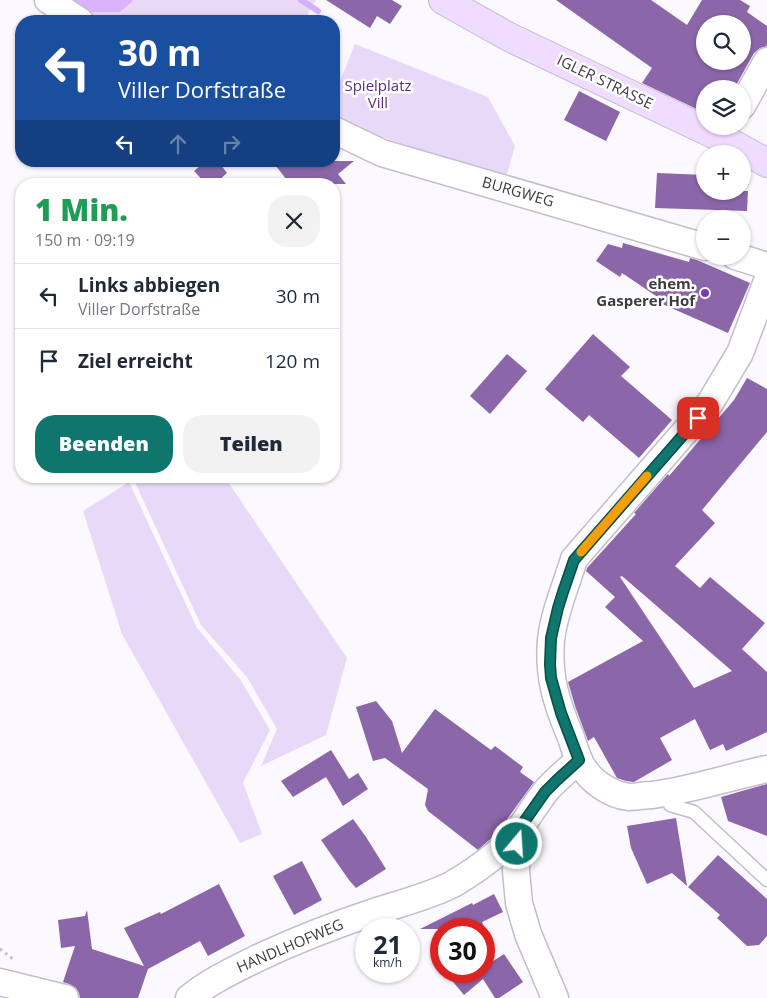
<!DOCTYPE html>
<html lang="de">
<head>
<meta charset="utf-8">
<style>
	body { margin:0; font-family:"Open Sans",sans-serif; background:#f2f2f3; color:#1f2937; height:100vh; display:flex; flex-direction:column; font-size:19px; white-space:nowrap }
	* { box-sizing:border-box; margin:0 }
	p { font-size:16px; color:#747a83 }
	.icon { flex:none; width:28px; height:28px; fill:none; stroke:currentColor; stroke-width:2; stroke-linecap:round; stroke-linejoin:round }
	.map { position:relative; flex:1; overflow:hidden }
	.panel { position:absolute; left:15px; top:178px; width:325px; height:305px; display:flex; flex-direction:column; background:#fff; border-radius:20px; box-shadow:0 1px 4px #0004 }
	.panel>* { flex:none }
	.hud { position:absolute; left:15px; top:15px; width:325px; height:152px; border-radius:20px; box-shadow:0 1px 4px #0004; background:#1a4fa0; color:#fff; overflow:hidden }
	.buttons { position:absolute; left:696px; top:15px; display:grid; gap:10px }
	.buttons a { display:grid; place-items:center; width:55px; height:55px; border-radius:50%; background:#fff; box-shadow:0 1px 4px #0004; font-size:25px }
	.speed { position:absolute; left:355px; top:918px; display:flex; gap:10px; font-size:25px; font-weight:700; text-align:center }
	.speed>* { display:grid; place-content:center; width:65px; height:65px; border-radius:50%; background:#fff; box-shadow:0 1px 4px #0004; line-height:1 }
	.speed small { font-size:12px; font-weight:400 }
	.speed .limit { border:8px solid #d22; background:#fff; color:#111 }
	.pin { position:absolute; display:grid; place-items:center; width:42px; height:42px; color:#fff; margin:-21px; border-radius:10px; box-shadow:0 2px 8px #0006 }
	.me { position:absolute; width:55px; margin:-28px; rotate:18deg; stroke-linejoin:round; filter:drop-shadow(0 0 4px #0008) }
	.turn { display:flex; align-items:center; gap:18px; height:105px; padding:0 20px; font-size:22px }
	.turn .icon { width:65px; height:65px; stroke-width:2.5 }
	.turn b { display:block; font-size:35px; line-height:42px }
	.lanes { display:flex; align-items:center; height:48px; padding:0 20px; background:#0003; justify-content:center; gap:25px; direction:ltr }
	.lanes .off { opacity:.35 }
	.round { display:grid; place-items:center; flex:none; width:52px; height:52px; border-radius:20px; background:#f2f2f3 }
	.headline { display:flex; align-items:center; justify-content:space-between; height:85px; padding:0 20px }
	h1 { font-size:30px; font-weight:800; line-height:38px; color:#1e9e55 }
	.primary-button { display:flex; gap:10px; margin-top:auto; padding:10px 20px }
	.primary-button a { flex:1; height:58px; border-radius:20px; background:#0f766e; color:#fff; font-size:20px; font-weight:800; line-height:58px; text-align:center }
	.primary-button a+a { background:#f2f2f3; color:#1f2937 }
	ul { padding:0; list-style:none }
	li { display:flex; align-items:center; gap:15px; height:65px; padding:0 20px; border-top:1px solid #e0e1e3 }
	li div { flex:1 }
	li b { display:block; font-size:19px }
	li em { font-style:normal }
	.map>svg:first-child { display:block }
	.green { fill:#e9d9f8 }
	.forest { fill:#dbb3fb }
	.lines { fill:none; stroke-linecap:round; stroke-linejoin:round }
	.stream { stroke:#d7aff7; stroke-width:6 }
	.building { fill:#8b66a8; fill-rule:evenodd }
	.lane-casing { stroke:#c5bccd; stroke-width:15 }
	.street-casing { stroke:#c5bccd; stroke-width:29 }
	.secondary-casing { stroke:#c5bccd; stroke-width:30 }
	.path { stroke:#c1bec4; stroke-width:3; stroke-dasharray:2.5 4; stroke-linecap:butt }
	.lane { stroke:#fff; stroke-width:12 }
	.street { stroke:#fff; stroke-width:26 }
	.secondary { stroke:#f0dcff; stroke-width:28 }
	.route-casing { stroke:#0a4d48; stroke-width:12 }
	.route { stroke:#0f766e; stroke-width:9 }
	.slow { stroke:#f59e0b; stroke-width:9 }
	.poi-dot { fill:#7f39ac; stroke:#fff; stroke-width:2 }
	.labels { text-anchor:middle; stroke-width:5; stroke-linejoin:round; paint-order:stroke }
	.street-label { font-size:15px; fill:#3e3b41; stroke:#fff }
	.park-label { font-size:15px; fill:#5d2c7d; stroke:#fff }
	.poi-label { font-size:15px; font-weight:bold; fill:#3e3b41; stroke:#fff; text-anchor:end }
</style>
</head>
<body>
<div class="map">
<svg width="767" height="998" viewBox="0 0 767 998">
	<rect width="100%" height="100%" fill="#fbf8fe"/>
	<g class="green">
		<polygon points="59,0 316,0 304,21 92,21"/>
		<polygon points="355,44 488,97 515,146 506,178 334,121 334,96"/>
		<polygon points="132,476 224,476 347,658 326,735 261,766 277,729 247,677 201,625"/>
		<polygon points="129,482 197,628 240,679 270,730 243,783 262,834 240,843 122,634 83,511"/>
	</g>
	<polygon class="forest" points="70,0 132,0 133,1 120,12 88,12"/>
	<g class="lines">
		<polyline class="stream" points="301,0 318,11"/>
	</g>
	<g class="building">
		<polygon points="326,0 392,0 402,6 390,24 377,16 370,28"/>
		<path d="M556,0H651L687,25L702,0H740L750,6L747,12L767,26V46L760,48L754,53L734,89H705V113L642,83L652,68ZM705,24H742V61H705Z"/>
		<polygon points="579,91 620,112 606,141 564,120"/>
		<polygon points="206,161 218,161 227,173 215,184 206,184 194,171"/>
		<polygon points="272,161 354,161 338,174 346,184 290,184"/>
		<polygon points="657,173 705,175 705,191 748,191 747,211 655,208"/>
		<polygon points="623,243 689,262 690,258 697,260 750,283 728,333 660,303 662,300 622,273 620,277 596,261 608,244 622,248"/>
		<polygon points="593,334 630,367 621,376 672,420 639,458 589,415 583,422 545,389"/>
		<polygon points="507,354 527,371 490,414 470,396"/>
		<path d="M747,378L767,389V432L702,510L715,523L675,566L700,588L710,577L765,623L742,649L767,672V732L726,751L723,744L710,750L695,719L660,738L672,760L634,782L626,781L617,778L594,737L588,741L575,706L568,682L643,641L605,607L615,597L586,571L587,568L636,514L634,513L668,474L669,476L734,400ZM622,576L732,671L694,688L620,577Z"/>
		<polygon points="376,701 392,721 402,753 435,709 491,750 495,746 523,767 520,772 534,782 498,832 478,850 428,811 425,805 428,789 385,758 373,761 356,707"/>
		<polygon points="331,750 349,779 358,773 368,789 343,806 326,777 293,797 281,781"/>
		<polygon points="767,784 767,836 728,821 721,797"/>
		<polygon points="676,818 687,886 672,873 647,884 631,848 627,826"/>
		<polygon points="353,819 366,837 386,869 356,888 349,880 321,840"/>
		<polygon points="718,855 767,899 767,936 759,945 747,946 717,918 720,915 688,887"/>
		<polygon points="302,861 322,900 294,915 273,876"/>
		<polygon points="219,884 245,936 208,956 200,941 148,969 138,998 80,998 79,993 76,988 69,984 63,982 75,946 61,948 58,920 85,916 87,910 92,949 144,966 124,928 160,912 161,914"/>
		<polygon points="494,894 503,912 482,922 485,929 420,929 472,903 473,905"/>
		<polygon points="504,954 523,982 499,998 495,998 483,979 464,995 444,971 484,971 484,967"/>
	</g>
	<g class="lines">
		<g class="lane-casing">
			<polyline id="lane" points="666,793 670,805 694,812 767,880"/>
		</g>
		<g class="street-casing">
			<g id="street">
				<polyline points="48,0 80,21"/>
				<polyline points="742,106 767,61"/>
				<polyline points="334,130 382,153 705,247"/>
				<polyline points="735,256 767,266"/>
				<path d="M767,281L740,353L710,403L574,559C566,586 554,612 551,640C548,676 556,702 570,735C574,745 576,755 581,764C589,780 610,795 629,797C637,797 645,795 652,795C691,790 729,777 767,769"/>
				<polyline points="517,832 516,871 519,903 528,934 555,998"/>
				<polyline points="0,982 65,998"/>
				<path d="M189,998C210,981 234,970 258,958C296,940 335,925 374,912C401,903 428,897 453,884C473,872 494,858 510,841C524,825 533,807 546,791C555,780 568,770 579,760"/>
			</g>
		</g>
		<g class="secondary-casing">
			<polyline id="secondary" points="443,0 509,37 724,139 767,163"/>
		</g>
		<polyline class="path" points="0,949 13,959"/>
		<use href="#lane" class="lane"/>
		<use href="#street" class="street"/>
		<use href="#secondary" class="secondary"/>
	</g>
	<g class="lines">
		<g class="route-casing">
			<polyline id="route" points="517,844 517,832 545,792 557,780 579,760 561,713 551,678 550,664 551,638 558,608 563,592 574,560 698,418"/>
		</g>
		<use href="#route" class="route"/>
		<polyline class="slow" points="581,552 647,476"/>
	</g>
	<circle class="poi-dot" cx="705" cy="293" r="5"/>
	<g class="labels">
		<g class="street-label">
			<text transform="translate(605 82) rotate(26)" y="5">IGLER STRASSE</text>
			<text transform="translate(518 192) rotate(16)" y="5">BURGWEG</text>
			<text transform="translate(290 946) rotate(-23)" y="5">HANDLHOFWEG</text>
		</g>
		<g class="park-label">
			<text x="378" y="91">Spielplatz<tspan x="378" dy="17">Vill</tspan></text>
		</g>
		<g class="poi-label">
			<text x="695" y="289">ehem.<tspan x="695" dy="17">Gasperer Hof</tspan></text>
		</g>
	</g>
</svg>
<div class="buttons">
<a><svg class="icon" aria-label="search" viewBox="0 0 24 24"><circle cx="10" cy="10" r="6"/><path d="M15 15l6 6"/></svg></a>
<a><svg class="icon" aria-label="layers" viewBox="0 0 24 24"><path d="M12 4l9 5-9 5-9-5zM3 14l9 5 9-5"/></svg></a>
<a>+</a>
<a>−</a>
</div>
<div class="speed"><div>21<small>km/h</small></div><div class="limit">30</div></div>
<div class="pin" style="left:698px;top:418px;background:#d93025"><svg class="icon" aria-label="arrive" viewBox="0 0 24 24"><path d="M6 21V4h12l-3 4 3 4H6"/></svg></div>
<svg class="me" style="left:517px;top:844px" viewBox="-20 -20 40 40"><circle r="17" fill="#0f766e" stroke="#fff" stroke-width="3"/><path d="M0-11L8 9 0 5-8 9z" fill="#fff"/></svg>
<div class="hud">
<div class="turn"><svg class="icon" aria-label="left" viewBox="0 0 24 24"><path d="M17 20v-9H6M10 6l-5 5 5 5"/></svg><div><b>30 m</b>Viller Dorfstraße</div></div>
<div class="lanes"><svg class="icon" aria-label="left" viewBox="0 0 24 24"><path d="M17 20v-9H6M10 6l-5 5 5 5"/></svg><svg class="icon off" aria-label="ahead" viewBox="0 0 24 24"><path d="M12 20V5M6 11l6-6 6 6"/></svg><svg class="icon off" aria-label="right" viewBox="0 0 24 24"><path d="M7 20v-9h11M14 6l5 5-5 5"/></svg></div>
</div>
<section class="panel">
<div class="headline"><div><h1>1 Min.</h1><p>150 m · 09:19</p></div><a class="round"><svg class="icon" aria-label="close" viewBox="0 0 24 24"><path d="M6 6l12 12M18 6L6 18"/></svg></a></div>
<ul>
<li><svg class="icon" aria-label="left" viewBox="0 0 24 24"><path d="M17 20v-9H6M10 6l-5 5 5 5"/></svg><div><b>Links abbiegen</b><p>Viller Dorfstraße</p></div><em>30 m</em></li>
<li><svg class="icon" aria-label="arrive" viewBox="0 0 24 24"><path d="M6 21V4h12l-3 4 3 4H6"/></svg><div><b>Ziel erreicht</b></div><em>120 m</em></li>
</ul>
<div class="primary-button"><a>Beenden</a><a>Teilen</a></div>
</section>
</div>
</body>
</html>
